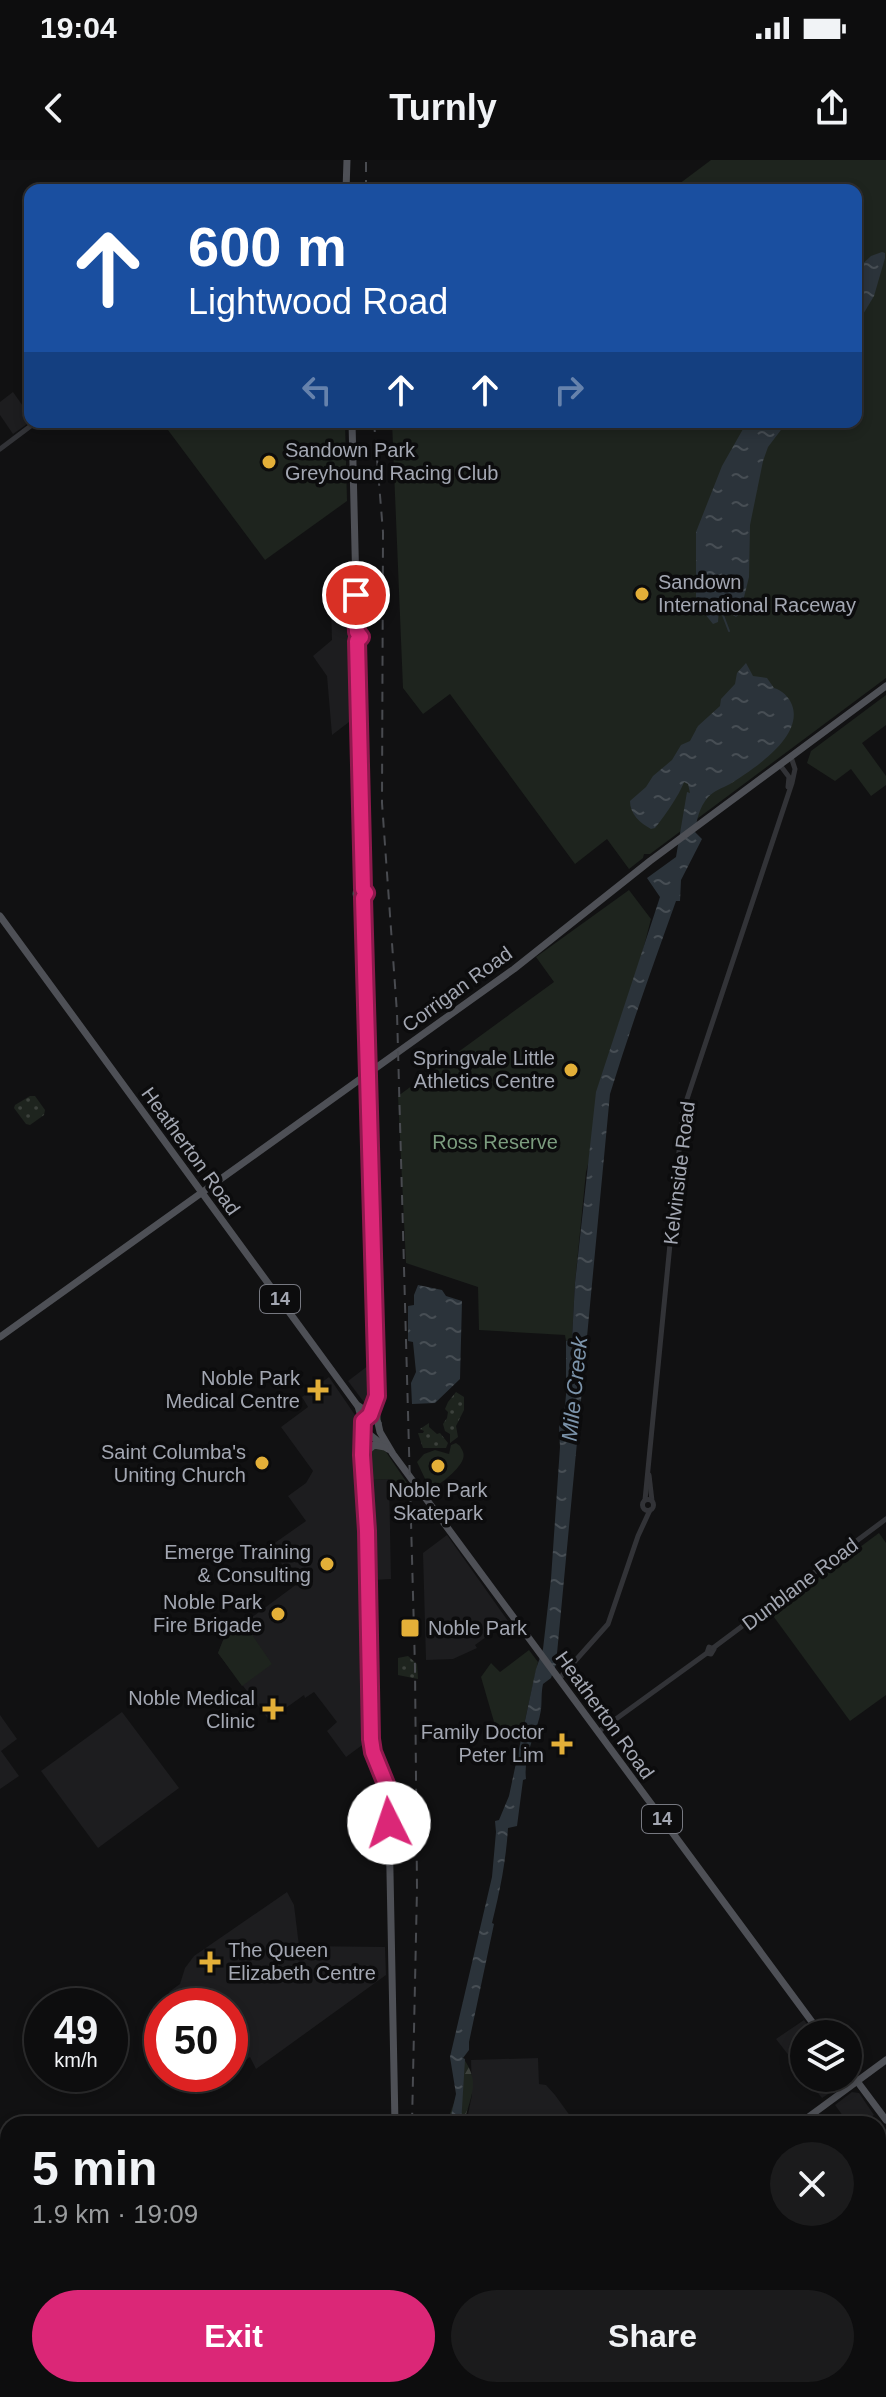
<!DOCTYPE html>
<html lang="en">
<head>
<meta charset="utf-8">
<style>
	body { margin:0; font-family:Arial,sans-serif; background:#1b1b1c; color:#f1f3f6; height:100vh; display:flex; flex-direction:column; font-size:30px; white-space:nowrap }
	* { box-sizing:border-box; margin:0 }
	p { font-size:26px; color:#9a9c9e }
	.icon { flex:none; width:44px; height:44px; fill:none; stroke:currentColor; stroke-width:2; stroke-linecap:round; stroke-linejoin:round }
	.map { position:relative; flex:1; overflow:hidden }
	.panel { position:absolute; left:0px; top:1956px; width:886px; height:282px; display:flex; flex-direction:column; background:#0d0d0e; border-radius:24px 24px 0 0; box-shadow:0 4px 12px #0003,0 0 0 2px #2d2d2e }
	.panel>* { flex:none }
	.guide { position:absolute; left:24px; top:24px; width:838px; height:244px; border-radius:16px; box-shadow:0 4px 12px #0003,0 0 0 2px #2d2d2e; background:#1a4fa0; color:#fff; overflow:hidden }
	.tools { position:absolute; left:790px; top:1860px; display:grid; gap:16px }
	.tools a { display:grid; place-items:center; width:72px; height:72px; border-radius:50%; background:#0d0d0e; box-shadow:0 4px 12px #0003,0 0 0 2px #2d2d2e; font-size:40px }
	.speed { position:absolute; left:24px; top:1828px; display:flex; gap:16px; font-size:40px; font-weight:700; text-align:center }
	.speed>* { display:grid; place-content:center; width:104px; height:104px; border-radius:50%; background:#0d0d0e; box-shadow:0 4px 12px #0003,0 0 0 2px #2d2d2e; line-height:1 }
	.speed small { font-size:20px; font-weight:400 }
	.speed .limit { border:12px solid #d22; background:#fff; color:#111 }
	.pin { position:absolute; display:grid; place-items:center; width:68px; height:68px; color:#fff; margin:-34px; border:4px solid #fff; border-radius:50%; box-shadow:0 2px 8px #0007 }
	.me { position:absolute; width:88px; margin:-44px; rotate:356deg; stroke-linejoin:round; filter:drop-shadow(0 0 6px #0008) }
	.turn { display:flex; align-items:center; gap:28px; height:168px; padding:0 32px; font-size:36px }
	.turn .icon { width:104px; height:104px; stroke-width:2.5 }
	.turn b { display:block; font-size:56px; line-height:68px }
	.lanes { display:flex; align-items:center; height:76px; padding:0 32px; background:#0003; justify-content:center; gap:40px; direction:ltr }
	.lanes .off { opacity:.35 }
	.round { display:grid; place-items:center; flex:none; width:84px; height:84px; border-radius:42px; background:#1b1b1c }
	.summary { display:flex; align-items:center; justify-content:space-between; height:136px; padding:0 32px }
	h1 { font-size:48px; font-weight:700; line-height:60px }
	.cta { display:flex; gap:16px; margin-top:auto; padding:16px 32px }
	.cta a { flex:1; height:92px; border-radius:48px; background:#db2777; color:#fff; font-size:32px; font-weight:700; line-height:92px; text-align:center }
	.cta a+a { background:#1b1b1c; color:#f1f3f6 }
	.status { display:flex; justify-content:space-between; align-items:center; height:56px; padding:0 40px; background:#0d0d0e; direction:ltr }
	.status svg { height:22px; fill:currentColor }
	header { display:flex; justify-content:space-between; align-items:center; height:104px; padding:0 32px; background:#0d0d0e; font-size:36px; font-weight:700 }
	.map>svg:first-child { display:block }
	.built { fill:#1d1d1f }
	.grass { fill:url(#grass-dots) }
	.forest { fill:url(#forest-firs) }
	.park { fill:#1e241e }
	.water { fill:url(#water-ripples) }
	.lines { fill:none; stroke-linecap:round; stroke-linejoin:round }
	.stream { stroke:#2b333a; stroke-width:2 }
	.minor { stroke:#323337; stroke-width:5 }
	.major { stroke:#4e5056; stroke-width:7 }
	.rail { stroke:#494b50; stroke-width:2; stroke-dasharray:10 8; stroke-linecap:butt }
	.route-casing { stroke:#8e194d; stroke-width:20 }
	.route { stroke:#db2777; stroke-width:14 }
	.poi-dot { fill:#e3af38; stroke:#0c0c0d; stroke-width:3 }
	.labels { text-anchor:middle; stroke-width:7; stroke-linejoin:round; paint-order:stroke }
	.shield { fill:#0c0c0d; stroke:#767880; stroke-width:2 }
	.shield-label { font-size:18px; font-weight:bold; fill:#a3a7b2 }
	.poi-label { font-size:20px; fill:#a3a7b2; stroke:#0c0c0d; text-anchor:end }
	.street-label { font-size:20px; fill:#a3a7b2; stroke:#0c0c0d }
	.park-label { font-size:20px; fill:#7b9c7e; stroke:#0c0c0d }
	.water-label { font-size:22px; font-style:italic; fill:#7c94ab; stroke:#0c0c0d }
</style>
</head>
<body>
<div class="status"><b>19:04</b><svg viewBox="0 0 49 12"><path d="M0 12V9h3v3zM5 12V6h3v6zM10 12V3h3v9zM15 12V0h3v12zM26 1h20v11H26zM47 4h2v5h-2z"/></svg></div>
<header><svg class="icon" aria-label="back" viewBox="0 0 24 24"><path d="M15 5l-7 7 7 7"/></svg>Turnly<svg class="icon" aria-label="share" viewBox="0 0 24 24"><path d="M12 15V3M7 8l5-5 5 5M5 13v7h14v-7"/></svg></header>
<div class="map">
<svg width="886" height="2237" viewBox="0 0 886 2237">
	<defs>
		<pattern id="grass-dots" width="8" height="8" patternUnits="userSpaceOnUse" patternTransform="scale(2)"><rect width="8" height="8" fill="#1e241e"/><path d="M2 2h.1M6 6h.1" fill="none" stroke="#3c413c" stroke-width="1.8" stroke-linecap="round"/></pattern>
		<pattern id="forest-firs" width="22" height="20" patternUnits="userSpaceOnUse" patternTransform="scale(2)"><rect width="22" height="20" fill="#1e241e"/><path d="M5 1l3.5 6h-7zM16 11l3.5 6h-7z" fill="#3c413c"/></pattern>
		<pattern id="water-ripples" width="26" height="14" patternUnits="userSpaceOnUse" patternTransform="scale(2)"><rect width="26" height="14" fill="#2b333a"/><path d="M2 4q2-2 4 0t4 0M15 11q2-2 4 0t4 0" fill="none" stroke="#474e54"/></pattern>
	</defs>
	<rect width="100%" height="100%" fill="#111112"/>
	<g class="built">
		<polygon points="13,232 30,256 30,262 13,274 0,255 0,242"/>
		<polygon points="350,437 349,562 332,575 327,516 313,496 332,480 331,449"/>
		<polygon points="369,1205 370,1240 366,1245 348,1221"/>
		<polygon points="329,1217 357,1258 363,1429 365,1583 346,1597 327,1571 337,1562 314,1532 305,1538 304,1535 269,1560 218,1493 224,1478 297,1424 269,1387 306,1361 288,1336 306,1323 313,1311 281,1267 308,1247 302,1237"/>
		<polygon points="389,1319 391,1419 373,1420 371,1320"/>
		<polygon points="447,1375 508,1461 475,1485 477,1488 453,1499 426,1500 423,1393"/>
		<polygon points="122,1552 179,1628 98,1688 41,1611"/>
		<polygon points="0,1555 17,1579 1,1591 19,1616 0,1629"/>
		<polygon points="287,1732 294,1745 299,1786 385,1787 386,1815 256,1909 250,1897 230,1911 230,1846 179,1846 169,1832 180,1824 185,1808 194,1796"/>
		<polygon points="804,1860 814,1874 804,1874 804,1915 776,1879"/>
		<polygon points="538,1898 539,1924 546,1925 555,1935 576,1964 466,1964 472,1935 471,1900"/>
		<polygon points="806,1918 846,1918 848,1921 822,1938"/>
		<polygon points="852,1932 859,1933 874,1955 860,1964 849,1964 835,1945"/>
	</g>
	<g class="grass">
		<polygon points="30,936 35,936 45,950 44,955 30,965 26,964 14,948 15,945"/>
		<polygon points="456,1232 464,1237 464,1250 456,1266 458,1277 450,1283 450,1274 445,1271 443,1264 447,1258 448,1252 445,1249 448,1242"/>
		<polygon points="429,1263 429,1267 437,1274 440,1273 448,1283 446,1288 423,1288 418,1273 423,1273 424,1271 420,1269"/>
		<polygon points="408,1496 417,1504 418,1519 398,1515 398,1498"/>
	</g>
	<path class="forest" d="M463,1898C482,1924 469,1937 464,1964H423V1958L448,1959L457,1935Z"/>
	<g class="park">
		<polygon points="711,0 886,0 886,518 650,694 644,694 643,698 629,709 607,679 575,704 450,534 423,554 403,528 392,262 856,262 856,30 671,30"/>
		<polygon points="550,23 550,30 382,29"/>
		<polygon points="162,262 345,262 347,341 265,400"/>
		<polygon points="886,535 886,565 862,583 886,616 886,625 871,636 851,609 835,621 807,603 811,591"/>
		<polygon points="629,730 651,759 586,1012 575,1123 572,1179 566,1181 565,1175 479,1170 478,1127 406,1103 398,936 554,822 536,797"/>
		<path d="M456,1283L460,1286C462,1290 465,1293 463,1299C460,1308 442,1324 433,1327L428,1325L417,1302L424,1294L435,1290L449,1294L451,1285Z"/>
		<polygon points="374,1288 384,1289 414,1333 389,1339 389,1319 371,1320 371,1299 368,1297 369,1292"/>
		<polygon points="879,1373 886,1383 886,1535 850,1561 771,1453"/>
		<polygon points="244,1463 272,1504 242,1526 218,1493 224,1478"/>
		<polygon points="529,1490 538,1502 521,1578 499,1579 481,1517 491,1503 500,1512"/>
	</g>
	<g class="water">
		<polygon points="882,92 885,93 885,98 874,136 856,166 856,110 871,96"/>
		<polygon points="747,262 787,262 768,287 763,301 750,365 749,417 740,453 736,457 730,453 728,447 719,449 718,462 713,464 701,449 696,437 696,372 722,306"/>
		<path d="M746,503L753,516L767,518L774,528C782,530 789,537 792,545C804,577 752,610 730,624C722,628 714,631 708,637C699,648 697,659 695,672L702,679L681,720L680,741H676C653,805 630,869 610,934L556,1504L551,1518L543,1524C541,1533 542,1541 541,1550C537,1574 523,1594 526,1619L523,1620L517,1666L508,1668C506,1701 500,1731 492,1763L494,1764L469,1882V1890L463,1898L465,1899L461,1964H449L456,1934L450,1897L492,1717L496,1672L495,1661L499,1660L509,1636L536,1509L543,1489L551,1419L560,1287L559,1267L564,1256L566,1235V1181L572,1179L575,1123L596,932L660,737L647,718L676,697L687,632L690,633L688,624L684,622C679,636 663,658 655,668L651,669C640,663 630,654 630,641L646,627L653,616L672,600L681,585L690,581L698,566L720,546L721,539L735,524L737,513Z"/>
		<polygon points="418,1125 442,1130 446,1136 462,1141 460,1219 435,1243 412,1244 411,1223 416,1212 413,1182 408,1181 408,1146 414,1145 414,1135"/>
	</g>
	<g class="lines">
		<polyline class="stream" points="721,450 729,471"/>
		<g class="minor">
			<polyline points="0,289 36,262"/>
			<polyline points="780,605 789,617 788,627"/>
			<polyline points="649,1315 652,1341"/>
			<circle cx="648" cy="1345" r="5.5"/>
			<polyline points="645,1340 683,951 792,623 795,609 791,597"/>
			<polygon points="709,1487 714,1489 711,1494 707,1493"/>
			<polyline points="713,1488 886,1359"/>
			<polyline points="559,1519 608,1464 638,1376 650,1350"/>
			<polyline points="598,1572 707,1493"/>
			<polyline points="0,2141 8,2152"/>
			<polyline points="66,2230 71,2237"/>
		</g>
		<g class="major">
			<polyline points="346,30 347,0"/>
			<polyline points="352,262 357,472"/>
			<circle cx="356" cy="477" r="4.5"/>
			<polyline points="357,481 363,729"/>
			<circle cx="361" cy="734" r="5"/>
			<polyline points="363,738 377,1260"/>
			<polyline points="0,756 357,1245 375,1257 378,1263"/>
			<polyline points="0,1177 514,809 650,701 886,526"/>
			<polyline points="358,1246 365,1271 388,1289"/>
			<polyline points="378,1263 380,1272 393,1294 821,1874"/>
			<polyline points="363,1269 362,1295 364,1314"/>
			<polyline points="367,1291 374,1285 385,1287"/>
			<polyline points="364,1315 371,1579 373,1592 386,1624 389,1663 395,1964"/>
			<polyline points="848,1909 886,1960"/>
			<polyline points="799,1964 886,1900"/>
			<polyline points="392,2230 394,2237"/>
			<polyline points="426,2237 436,2230"/>
		</g>
		<g class="rail">
			<polyline points="366,30 366,0"/>
			<polyline points="374,262 383,372 382,643 397,853 415,1507 417,1729 412,1964"/>
			<polyline points="411,2230 412,2237"/>
		</g>
	</g>
	<g class="lines">
		<g class="route-casing">
			<polyline id="route" points="356,435 357,472 361,477 357,481 363,729 366,733 363,738 377,1236 370,1255 363,1261 362,1295 367,1371 371,1579 373,1592 386,1624 389,1663"/>
		</g>
		<use href="#route" class="route"/>
	</g>
	<g class="poi-dot">
		<circle cx="269" cy="302" r="8"/>
		<circle cx="642" cy="434" r="8"/>
		<circle cx="571" cy="910" r="8"/>
		<path d="M314 1218h8v8h8v8h-8v8h-8v-8h-8v-8h8z"/>
		<circle cx="262" cy="1303" r="8"/>
		<circle cx="438" cy="1306" r="8"/>
		<circle cx="327" cy="1404" r="8"/>
		<circle cx="278" cy="1454" r="8"/>
		<rect x="400" y="1458" width="20" height="20" rx="4"/>
		<path d="M269 1537h8v8h8v8h-8v8h-8v-8h-8v-8h8z"/>
		<path d="M558 1572h8v8h8v8h-8v8h-8v-8h-8v-8h8z"/>
		<path d="M206 1790h8v8h8v8h-8v8h-8v-8h-8v-8h8z"/>
	</g>
	<g class="labels">
		<g class="shield">
			<rect x="260" y="1125" width="40" height="28" rx="6"/>
			<rect x="642" y="1645" width="40" height="28" rx="6"/>
		</g>
		<g class="shield-label">
			<text x="280" y="1145">14</text>
			<text x="662" y="1665">14</text>
		</g>
		<g class="poi-label">
			<text x="285" y="297" text-anchor="start">Sandown Park<tspan x="285" dy="23">Greyhound Racing Club</tspan></text>
			<text x="658" y="429" text-anchor="start">Sandown<tspan x="658" dy="23">International Raceway</tspan></text>
			<text x="555" y="905">Springvale Little<tspan x="555" dy="23">Athletics Centre</tspan></text>
			<text x="300" y="1225">Noble Park<tspan x="300" dy="23">Medical Centre</tspan></text>
			<text x="246" y="1299">Saint Columba's<tspan x="246" dy="23">Uniting Church</tspan></text>
			<text x="438" y="1337" text-anchor="middle">Noble Park<tspan x="438" dy="23">Skatepark</tspan></text>
			<text x="311" y="1399">Emerge Training<tspan x="311" dy="23">&amp; Consulting</tspan></text>
			<text x="262" y="1449">Noble Park<tspan x="262" dy="23">Fire Brigade</tspan></text>
			<text x="428" y="1475" text-anchor="start">Noble Park</text>
			<text x="255" y="1545">Noble Medical<tspan x="255" dy="23">Clinic</tspan></text>
			<text x="544" y="1579">Family Doctor<tspan x="544" dy="23">Peter Lim</tspan></text>
			<text x="228" y="1797" text-anchor="start">The Queen<tspan x="228" dy="23">Elizabeth Centre</tspan></text>
		</g>
		<g class="street-label">
			<text transform="translate(457 829) rotate(-36)" y="7">Corrigan Road</text>
			<text transform="translate(191 991) rotate(54)" y="7">Heatherton Road</text>
			<text transform="translate(679 1013) rotate(-83)" y="7">Kelvinside Road</text>
			<text transform="translate(800 1424) rotate(-37)" y="7">Dunblane Road</text>
			<text transform="translate(605 1555) rotate(54)" y="7">Heatherton Road</text>
		</g>
		<g class="park-label">
			<text x="495" y="989">Ross Reserve</text>
		</g>
		<g class="water-label">
			<text transform="translate(574 1229) rotate(-84)" y="8">Mile Creek</text>
		</g>
	</g>
</svg>
<div class="tools">
<a><svg class="icon" aria-label="layers" viewBox="0 0 24 24"><path d="M12 4l9 5-9 5-9-5zM3 14l9 5 9-5"/></svg></a>
</div>
<div class="speed"><div>49<small>km/h</small></div><div class="limit">50</div></div>
<div class="pin" style="left:356px;top:435px;background:#d93025"><svg class="icon" aria-label="arrive" viewBox="0 0 24 24"><path d="M6 21V4h12l-3 4 3 4H6"/></svg></div>
<svg class="me" style="left:389px;top:1663px" viewBox="-20 -20 40 40"><circle r="19" fill="#fff"/><path d="M0-13L10 11 0 6-10 11z" fill="#db2777"/></svg>
<div class="guide">
<div class="turn"><svg class="icon" aria-label="ahead" viewBox="0 0 24 24"><path d="M12 20V5M6 11l6-6 6 6"/></svg><div><b>600 m</b>Lightwood Road</div></div>
<div class="lanes"><svg class="icon off" aria-label="left" viewBox="0 0 24 24"><path d="M17 20v-9H6M10 6l-5 5 5 5"/></svg><svg class="icon" aria-label="ahead" viewBox="0 0 24 24"><path d="M12 20V5M6 11l6-6 6 6"/></svg><svg class="icon" aria-label="ahead" viewBox="0 0 24 24"><path d="M12 20V5M6 11l6-6 6 6"/></svg><svg class="icon off" aria-label="right" viewBox="0 0 24 24"><path d="M7 20v-9h11M14 6l5 5-5 5"/></svg></div>
</div>
<section class="panel">
<div class="summary"><div><h1>5 min</h1><p>1.9 km · 19:09</p></div><a class="round"><svg class="icon" aria-label="close" viewBox="0 0 24 24"><path d="M6 6l12 12M18 6L6 18"/></svg></a></div>
<div class="cta"><a>Exit</a><a>Share</a></div>
</section>
</div>
</body>
</html>
